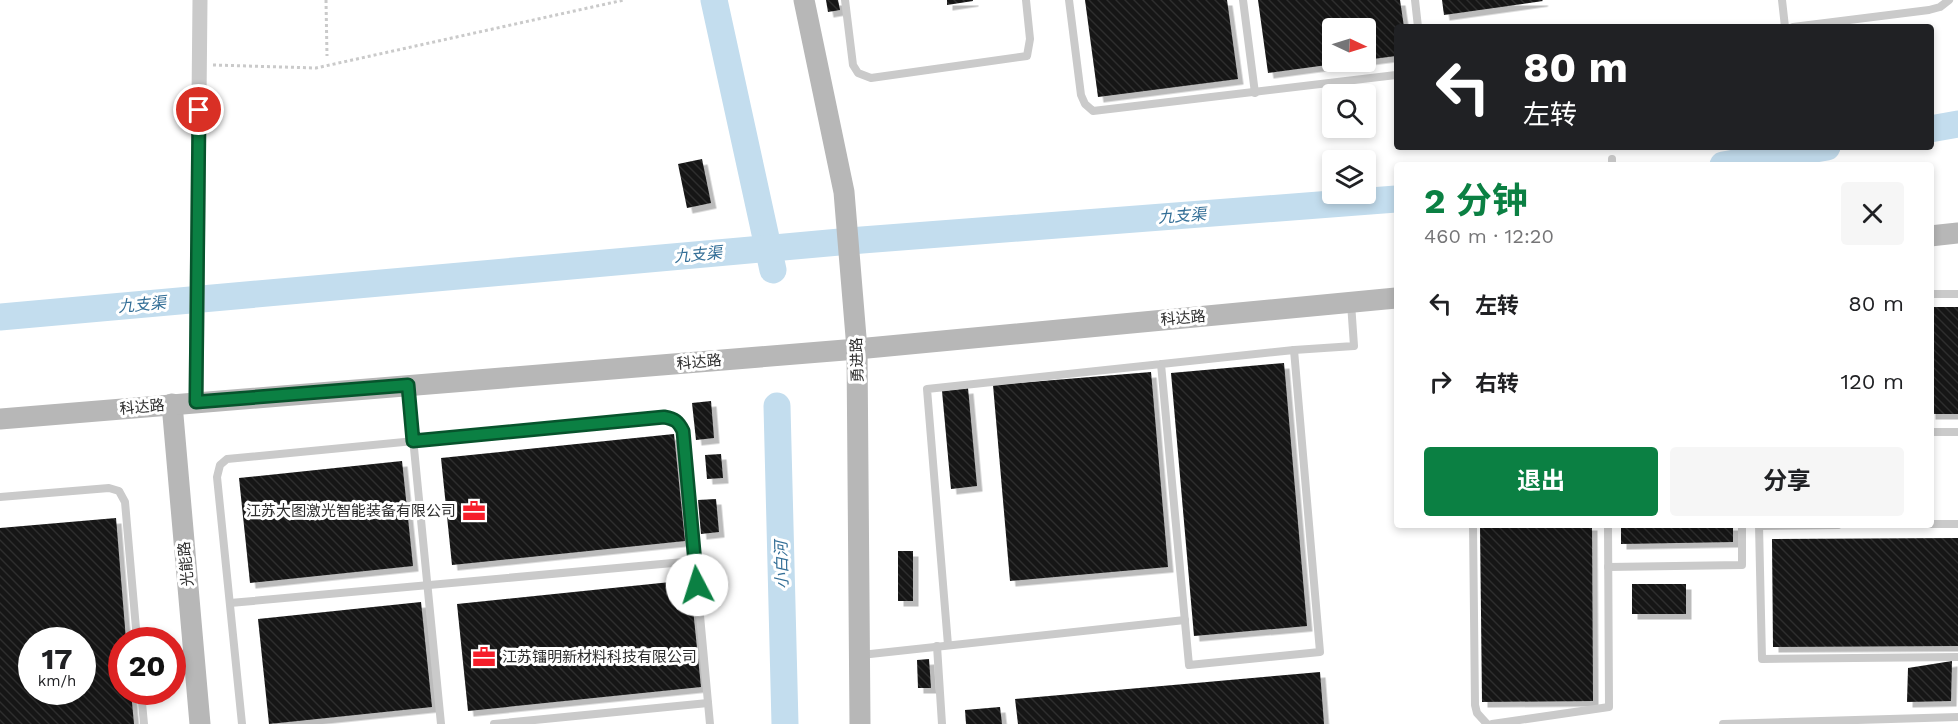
<!DOCTYPE html>
<html lang="zh">
<head>
<meta charset="utf-8">
<style>
	body { margin:0; font-family:"Work Sans","Noto Sans SC",sans-serif; background:#f6f6f6; color:#202124; height:100vh; display:flex; flex-direction:column; font-size:22px; white-space:nowrap }
	* { box-sizing:border-box; margin:0 }
	p { font-size:20px; color:#757577 }
	.icon { flex:none; width:33px; height:33px; fill:none; stroke:currentColor; stroke-width:2; stroke-linecap:round; stroke-linejoin:round }
	.map { position:relative; flex:1; overflow:hidden }
	.drawer { position:absolute; left:1394px; top:162px; width:540px; height:366px; display:flex; flex-direction:column; background:#fff; border-radius:6px; box-shadow:0 3px 9px #0003 }
	.drawer>* { flex:none }
	.guide { position:absolute; left:1394px; top:24px; width:540px; height:126px; border-radius:6px; box-shadow:0 3px 9px #0003; background:#202124; color:#fff; overflow:hidden }
	.needle { width:39px; rotate:94deg }
	.tools { position:absolute; left:1322px; top:18px; display:grid; gap:12px }
	.tools a { display:grid; place-items:center; width:54px; height:54px; border-radius:6px; background:#fff; box-shadow:0 3px 9px #0003; font-size:30px }
	.speed { position:absolute; left:18px; top:627px; display:flex; gap:12px; font-size:30px; font-weight:700; text-align:center }
	.speed>* { display:grid; place-content:center; width:78px; height:78px; border-radius:50%; background:#fff; box-shadow:0 3px 9px #0003; line-height:1 }
	.speed small { font-size:15px; font-weight:400 }
	.speed .limit { border:9px solid #d22; background:#fff; color:#111 }
	.pin { position:absolute; display:grid; place-items:center; width:51px; height:51px; color:#fff; margin:-26px; border:3px solid #fff; border-radius:50%; box-shadow:0 2px 6px #0007 }
	.me { position:absolute; width:66px; margin:-33px; rotate:355deg; stroke-linejoin:round; filter:drop-shadow(0 0 4px #0008) }
	.turn { display:flex; align-items:center; gap:21px; height:126px; padding:0 30px; font-size:27px }
	.turn .icon { width:78px; height:78px; stroke-width:2.5 }
	.turn b { display:block; font-size:42px; line-height:51px }
	.round { display:grid; place-items:center; flex:none; width:63px; height:63px; border-radius:6px; background:#f6f6f6 }
	.head { display:flex; align-items:center; justify-content:space-between; height:102px; padding:0 30px }
	h1 { font-size:36px; font-weight:700; line-height:45px; color:#0b8043 }
	.button { display:flex; gap:12px; margin-top:auto; padding:12px 30px }
	.button a { flex:1; height:69px; border-radius:6px; background:#0b8043; color:#fff; font-size:24px; font-weight:700; line-height:69px; text-align:center }
	.button a+a { background:#f6f6f6; color:#202124 }
	ul { padding:0; list-style:none }
	li { display:flex; align-items:center; gap:18px; height:78px; padding:0 30px }
	li div { flex:1 }
	li b { display:block; font-size:22px }
	li em { font-style:normal }
	.map>svg:first-child { display:block }
	.lines { fill:none; stroke-linecap:round; stroke-linejoin:round }
	.river { stroke:#c3ddee; stroke-width:27 }
	.building { fill:url(#building-back-hatch); fill-rule:evenodd; filter:url(#shadow) }
	.path { stroke:#cacaca; stroke-width:3; stroke-dasharray:3 3; stroke-linecap:butt }
	.lane { stroke:#cacaca; stroke-width:8 }
	.street { stroke:#cacaca; stroke-width:15 }
	.secondary { stroke:#b7b7b7; stroke-width:21 }
	.route-casing { stroke:#07532c; stroke-width:15 }
	.route { stroke:#0b8043; stroke-width:10 }
	.labels { text-anchor:middle; stroke-width:6; stroke-linejoin:round; paint-order:stroke }
	.street-label { font-size:15px; fill:#2d2d2d; stroke:#fff }
	.poi-label { font-size:15px; fill:#2d2d2d; stroke:#fff; text-anchor:end }
	.water-label { font-size:16px; font-style:italic; fill:#346f97; stroke:#fff }
</style>
</head>
<body>
<div class="map">
<svg width="1958" height="724" viewBox="0 0 1958 724">
	<defs>
		<pattern id="building-back-hatch" width="6" height="6" patternUnits="userSpaceOnUse" patternTransform="scale(1.5)"><rect width="6" height="6" fill="#141414"/><path d="M-1 5l2 2M0 0l6 6M5-1l2 2" fill="none" stroke="#2e2e2e"/></pattern>
		<filter id="shadow"><feDropShadow dx="5.5" dy="5.5" stdDeviation="0" flood-color="#0004"/></filter>
	</defs>
	<rect width="100%" height="100%" fill="#fff"/>
	<g class="lines">
		<g class="river">
			<polyline points="714,0 773,270"/>
			<polyline points="1930,129 1958,124"/>
			<polyline points="1723,165 1827,147"/>
			<polyline points="0,317 862,240 1396,199"/>
			<polyline points="777,406 785,724"/>
		</g>
	</g>
	<g class="building">
		<polygon points="826,0 838,0 840,10 828,12"/>
		<polygon points="947,0 973,0 973,1 947,5"/>
		<polygon points="1085,0 1227,0 1238,79 1098,97"/>
		<polygon points="1258,0 1400,0 1404,27 1396,27 1396,56 1365,60 1365,28 1332,28 1332,62 1342,63 1268,73"/>
		<polygon points="1442,0 1542,0 1543,1 1444,15"/>
		<polygon points="702,159 711,203 687,208 678,164"/>
		<rect x="1930" y="307" width="28" height="107"/>
		<polygon points="1284,363 1307,626 1194,636 1171,373"/>
		<polygon points="1151,372 1168,567 1010,581 993,385"/>
		<polygon points="968,388 977,486 951,489 942,391"/>
		<polygon points="711,401 714,438 696,440 692,403"/>
		<polygon points="674,434 685,541 452,565 441,458"/>
		<polygon points="721,454 723,478 707,479 705,455"/>
		<polygon points="402,461 413,566 250,583 239,478"/>
		<polygon points="716,499 719,532 701,534 698,500"/>
		<path d="M116,518L126,640H122V692H131L134,724H0V528ZM32,640H82V692H32Z"/>
		<polygon points="1480,525 1592,525 1593,701 1482,702"/>
		<polygon points="1621,525 1733,525 1733,542 1621,544"/>
		<polygon points="1958,538 1958,646 1773,647 1772,539"/>
		<rect x="898" y="551" width="15" height="50"/>
		<polygon points="690,580 701,687 468,711 457,604"/>
		<rect x="1632" y="584" width="54" height="30"/>
		<polygon points="421,602 432,707 269,724 258,619"/>
		<polygon points="929,659 931,688 918,688 917,660"/>
		<polygon points="1952,661 1951,701 1907,702 1908,668"/>
		<polygon points="1320,672 1324,724 1018,724 1015,699"/>
		<polygon points="1000,707 1002,724 966,724 965,710"/>
	</g>
	<g class="lines">
		<g class="path">
			<polyline points="326,0 327,56"/>
			<polyline points="213,65 316,68 624,0"/>
		</g>
		<g class="lane">
			<polyline points="845,0 853,65 858,73 871,78 1027,56 1030,39 1026,0"/>
			<polyline points="1069,0 1081,95 1085,104 1093,111 1396,75"/>
			<polyline points="1243,0 1255,93"/>
			<polyline points="1415,0 1418,27"/>
			<polyline points="1782,0 1785,27"/>
			<polyline points="1793,27 1929,10 1940,7 1949,0"/>
			<polyline points="1612,159 1612,165"/>
			<polyline points="1930,294 1958,294"/>
			<polyline points="1294,350 1354,346 1351,303"/>
			<polyline points="408,387 441,724"/>
			<polyline points="1930,432 1958,432"/>
			<polyline points="0,497 109,488 119,491 125,502 137,640"/>
			<polyline points="1930,524 1958,524"/>
			<polyline points="1473,525 1475,705 1477,713 1487,724"/>
			<polyline points="1759,525 1762,659 1958,657"/>
			<polyline points="1759,526 1838,525"/>
			<polyline points="1608,567 1742,565 1742,525"/>
			<polyline points="230,603 695,561"/>
			<polyline points="948,645 927,389 1294,350 1320,652 1189,665 1161,364"/>
			<polyline points="937,646 942,724"/>
			<polyline points="861,655 1185,620"/>
			<polyline points="141,692 144,724"/>
			<polyline points="242,724 217,477 220,465 227,459 664,417 679,422 683,431 710,724"/>
			<polyline points="494,724 708,703"/>
			<polyline points="1492,724 1609,707 1608,525"/>
			<polyline points="1723,724 1958,717"/>
		</g>
		<polyline class="street" points="196,402 200,0"/>
		<g class="secondary">
			<polyline points="804,0 844,192 857,349 860,724"/>
			<polyline points="1930,236 1958,233"/>
			<polyline points="172,404 200,724"/>
			<polyline points="0,419 857,349 1396,298"/>
		</g>
	</g>
	<g class="lines">
		<g class="route-casing">
			<path id="route" d="M199,110L196,402L408,385L413,441L664,417C675,419 678,421 683,431L697,585"/>
		</g>
		<use href="#route" class="route"/>
	</g>
	<defs>
		<g id="office-bare" transform="scale(1.8)"><path d="M-6-3h4V-5.5h4V-3h4V5H-6ZM-1-4.5V-3h2v-1.5ZM-6 0V1H6V0Z" fill="#f61e2a" stroke="#fff" stroke-width="2.5" paint-order="stroke"/></g>
	</defs>
	<g fill-rule="evenodd">
		<use href="#office-bare" x="474" y="511"/>
		<use href="#office-bare" x="484" y="657"/>
	</g>
	<g class="labels">
		<g class="street-label">
			<text transform="translate(1183 318) rotate(-5)" y="5">科达路</text>
			<text transform="translate(857 360) rotate(-92)" y="5">勇进路</text>
			<text transform="translate(699 362) rotate(-5)" y="5">科达路</text>
			<text transform="translate(142 407) rotate(-5)" y="5">科达路</text>
			<text transform="translate(186 564) rotate(-95)" y="5">光能路</text>
		</g>
		<g class="poi-label">
			<text x="456" y="516">江苏大图激光智能装备有限公司</text>
			<text x="502" y="662" text-anchor="start">江苏镭明新材料科技有限公司</text>
		</g>
		<g class="water-label">
			<text transform="translate(1182 215) rotate(-4)" y="6">九支渠</text>
			<text transform="translate(698 254) rotate(-5)" y="6">九支渠</text>
			<text transform="translate(142 304) rotate(-5)" y="6">九支渠</text>
			<text transform="translate(781 565) rotate(-91)" y="6">小白河</text>
		</g>
	</g>
</svg>
<div class="tools">
<a><svg class="needle" viewBox="-14 -14 28 28"><path d="M0-13l5 13h-10z" fill="#e53935"/><path d="M0 13l5-13h-10z" fill="#757577"/></svg></a>
<a><svg class="icon" aria-label="search" viewBox="0 0 24 24"><circle cx="10" cy="10" r="6"/><path d="M15 15l6 6"/></svg></a>
<a><svg class="icon" aria-label="layers" viewBox="0 0 24 24"><path d="M12 4l9 5-9 5-9-5zM3 14l9 5 9-5"/></svg></a>
</div>
<div class="speed"><div>17<small>km/h</small></div><div class="limit">20</div></div>
<div class="pin" style="left:199px;top:110px;background:#d93025"><svg class="icon" aria-label="arrive" viewBox="0 0 24 24"><path d="M6 21V4h12l-3 4 3 4H6"/></svg></div>
<svg class="me" style="left:697px;top:585px" viewBox="-20 -20 40 40"><circle r="19" fill="#fff"/><path d="M0-13L10 11 0 6-10 11z" fill="#0b8043"/></svg>
<div class="guide">
<div class="turn"><svg class="icon" aria-label="left" viewBox="0 0 24 24"><path d="M17 20v-9H6M10 6l-5 5 5 5"/></svg><div><b>80 m</b>左转</div></div>
</div>
<section class="drawer">
<div class="head"><div><h1>2 分钟</h1><p>460 m · 12:20</p></div><a class="round"><svg class="icon" aria-label="close" viewBox="0 0 24 24"><path d="M6 6l12 12M18 6L6 18"/></svg></a></div>
<ul>
<li><svg class="icon" aria-label="left" viewBox="0 0 24 24"><path d="M17 20v-9H6M10 6l-5 5 5 5"/></svg><div><b>左转</b></div><em>80 m</em></li>
<li><svg class="icon" aria-label="right" viewBox="0 0 24 24"><path d="M7 20v-9h11M14 6l5 5-5 5"/></svg><div><b>右转</b></div><em>120 m</em></li>
</ul>
<div class="button"><a>退出</a><a>分享</a></div>
</section>
</div>
</body>
</html>
